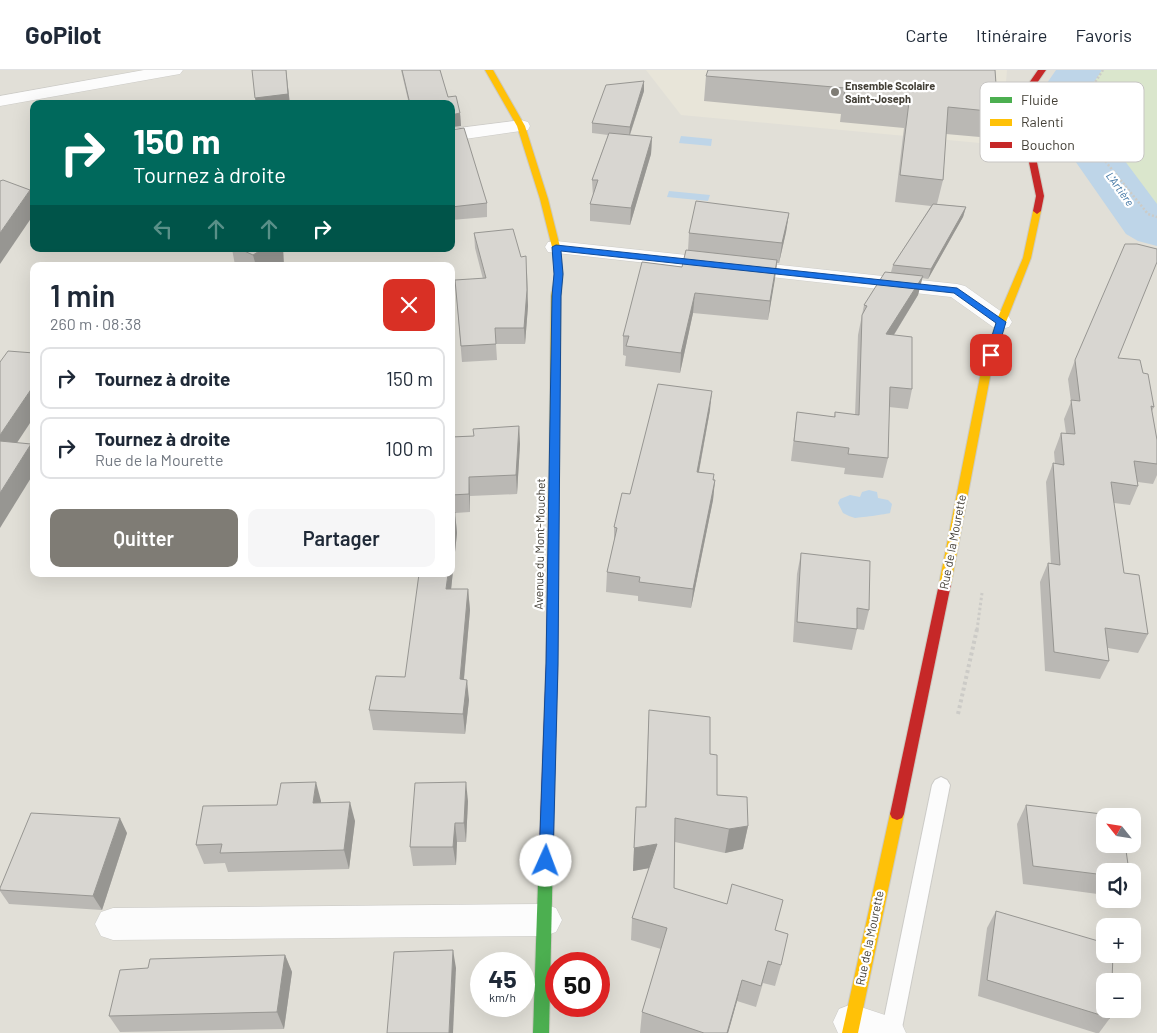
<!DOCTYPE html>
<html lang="fr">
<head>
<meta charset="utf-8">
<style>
	body { margin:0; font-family:Barlow,sans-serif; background:#f6f6f7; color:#1f2937; height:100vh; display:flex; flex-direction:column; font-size:19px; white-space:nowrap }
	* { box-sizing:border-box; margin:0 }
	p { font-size:16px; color:#747a83 }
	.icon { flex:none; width:28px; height:28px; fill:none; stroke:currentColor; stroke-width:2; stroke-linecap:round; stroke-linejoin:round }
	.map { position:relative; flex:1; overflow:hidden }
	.drawer { position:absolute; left:30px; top:192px; width:425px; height:315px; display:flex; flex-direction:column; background:#fff; border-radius:10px; box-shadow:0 5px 20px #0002 }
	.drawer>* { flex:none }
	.banner { position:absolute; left:30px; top:30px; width:425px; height:152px; border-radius:10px; box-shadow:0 5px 20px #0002; background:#00695c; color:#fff; overflow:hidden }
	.needle { width:32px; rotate:300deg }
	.tools { position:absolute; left:1096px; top:738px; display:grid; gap:10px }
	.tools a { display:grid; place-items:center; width:45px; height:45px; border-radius:10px; background:#fff; box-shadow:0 5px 20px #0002; font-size:25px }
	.speed { position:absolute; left:470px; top:882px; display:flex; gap:10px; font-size:25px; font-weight:700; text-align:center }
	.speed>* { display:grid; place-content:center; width:65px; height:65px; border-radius:50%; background:#fff; box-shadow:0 5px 20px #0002; line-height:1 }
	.speed small { font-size:12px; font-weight:400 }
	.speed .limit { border:8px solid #d22; background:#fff; color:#111 }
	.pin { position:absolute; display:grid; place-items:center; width:42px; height:42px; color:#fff; margin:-21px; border-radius:10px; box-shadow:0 2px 8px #0006 }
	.me { position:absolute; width:55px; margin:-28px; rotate:2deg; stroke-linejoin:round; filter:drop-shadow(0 0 4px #0008) }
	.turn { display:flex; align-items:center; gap:18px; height:105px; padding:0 20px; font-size:22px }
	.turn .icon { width:65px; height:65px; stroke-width:2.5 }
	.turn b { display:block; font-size:35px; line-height:42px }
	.lanes { display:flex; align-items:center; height:48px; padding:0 20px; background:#0003; justify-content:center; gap:25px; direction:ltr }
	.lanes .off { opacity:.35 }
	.round { display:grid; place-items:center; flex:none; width:52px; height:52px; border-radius:10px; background:#f6f6f7 }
	.head { display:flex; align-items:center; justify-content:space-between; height:85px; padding:0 20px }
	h1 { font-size:30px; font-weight:600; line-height:38px }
	.action { display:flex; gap:10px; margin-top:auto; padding:10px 20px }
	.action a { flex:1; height:58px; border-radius:10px; background:#7f7c75; color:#fff; font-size:20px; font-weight:600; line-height:58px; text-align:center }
	.action a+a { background:#f6f6f7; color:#1f2937 }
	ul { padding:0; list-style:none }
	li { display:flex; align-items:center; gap:15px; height:62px; margin:0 10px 8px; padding:0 10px; border:2px solid #e0e1e3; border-radius:10px }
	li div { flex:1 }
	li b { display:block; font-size:19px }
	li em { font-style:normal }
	header { display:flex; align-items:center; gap:30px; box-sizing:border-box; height:70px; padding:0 25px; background:#fff; border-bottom:1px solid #e0e1e3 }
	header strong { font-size:24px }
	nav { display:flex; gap:28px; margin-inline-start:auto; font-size:18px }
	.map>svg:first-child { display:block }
	.residential { fill:#e1dfd7; fill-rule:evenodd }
	.education { fill:#e8e5d9 }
	.green { fill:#dae6cc }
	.water { fill:#bed5e8 }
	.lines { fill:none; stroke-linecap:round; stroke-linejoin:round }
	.river { fill:#bed5e8; fill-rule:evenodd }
	.lane-casing { stroke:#cccbc7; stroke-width:2 }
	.street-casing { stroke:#cccbc7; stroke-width:1 }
	.fast-casing { stroke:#cccac1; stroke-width:2 }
	.slow-casing { stroke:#cccac1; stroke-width:2 }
	.jam-casing { stroke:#cccac1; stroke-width:2 }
	.path-far2 { stroke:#cccbc7; stroke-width:2.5; stroke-dasharray:2 2; stroke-linecap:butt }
	.path-far1 { stroke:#cccbc7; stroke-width:3; stroke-dasharray:2.5 2.5; stroke-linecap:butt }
	.path { stroke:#cccbc7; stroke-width:4; stroke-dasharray:3 3; stroke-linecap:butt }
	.lane { fill:#fcfcfc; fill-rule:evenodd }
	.street { fill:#fcfcfc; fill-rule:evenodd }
	.fast { fill:#4caf50; fill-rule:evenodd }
	.slow { fill:#ffc107; fill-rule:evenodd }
	.jam { fill:#c62828; fill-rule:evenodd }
	.wall { fill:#bab8b4 }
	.shaded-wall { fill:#979692 }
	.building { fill:#d8d6d1; stroke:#979692 }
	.route { fill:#1a73e8; stroke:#114b97 }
	.poi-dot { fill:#7f7c75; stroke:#fff; stroke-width:2 }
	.labels { text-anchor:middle; stroke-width:4.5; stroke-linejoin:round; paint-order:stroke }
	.far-poi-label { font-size:11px; font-weight:bold; fill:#433f36; stroke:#fff; text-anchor:start }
	.far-water-label { font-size:11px; font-style:italic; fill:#3d72a1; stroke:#fff }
	.street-label { font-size:12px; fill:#433f36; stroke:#fff }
	.key { fill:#fff; stroke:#c7c5c3; stroke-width:1 }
	.key-label { font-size:14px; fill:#433f36 }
</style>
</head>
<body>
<header>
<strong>GoPilot</strong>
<nav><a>Carte</a><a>Itinéraire</a><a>Favoris</a></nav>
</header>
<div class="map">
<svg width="1157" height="963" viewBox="0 0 1157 963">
	<rect width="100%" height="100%" fill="#eeede9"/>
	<path class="residential" d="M0,0H1074L1057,32L1157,154V963H0ZM34,34H451V179H34ZM34,196H451V504H34ZM1105,746H1132V774H1105ZM1105,801H1132V829H1105ZM1105,856H1132V884H1105ZM481,894H524V936H481ZM556,894H599V936H556ZM1105,911H1132V939H1105Z"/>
	<polygon class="education" points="646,0 1007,0 1001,75 681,45"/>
	<polygon class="green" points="1074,0 1157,0 1157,154 1057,32"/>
	<g class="water">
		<polygon points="681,66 712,69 711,76 679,73"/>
		<polygon points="669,121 710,125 708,131 667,127"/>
		<path d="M869,420L877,422L878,428L888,430L892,434L890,443C888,444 857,448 855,448C851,447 847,445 843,443L838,433L840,429L850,425L860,427L862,422Z"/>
	</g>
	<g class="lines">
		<polygon class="river" points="1056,0 1102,0 1081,32 1157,134 1157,176 1138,171 1126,164 1034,32"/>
		<g class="lane-casing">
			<polygon id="lane" points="941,707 947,710 950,715 901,963 881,963 932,715 935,710"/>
		</g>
		<g class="street-casing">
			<g id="street">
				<polygon points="144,0 183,0 180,4 174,5 0,36 0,26"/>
				<polygon points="521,50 528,52 530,56 528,60 451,71 451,59"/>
				<polygon points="556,171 957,214 965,216 1009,247 1012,252 1009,257 1001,259 993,257 951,227 548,182 545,177 548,172"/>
				<polygon points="544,834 556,838 562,850 556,862 544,866 113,870 101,866 95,854 101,842 113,838"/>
				<polygon points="852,934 900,950 906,963 838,963 833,952 839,939"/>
			</g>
		</g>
		<g class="fast-casing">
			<polygon id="fast" points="546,777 551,779 553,783 549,963 533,963 539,783 541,779"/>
		</g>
		<g class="slow-casing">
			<g id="slow">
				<polygon points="485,0 493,0 525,56 548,129 560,177 563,204 561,226 559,420 554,424 549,420 551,226 555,204 552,177 540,129 517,56"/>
				<polygon points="1037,138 1041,141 1031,188 1006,252 991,302 951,514 949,517 941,517 939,514 981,302 996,252 1023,188 1033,141"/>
				<polygon points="897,738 902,740 904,744 858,963 842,963 890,744 892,740"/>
			</g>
		</g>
		<g class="jam-casing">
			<g id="jam">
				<polygon points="1038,0 1046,0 1028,26 1029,54 1044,126 1041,141 1037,144 1033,141 1036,126 1021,54 1020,26"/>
				<polygon points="554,416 559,420 558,593 553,783 551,787 546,789 541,787 539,783 546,593 549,420"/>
				<polygon points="945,510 949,511 951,514 904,744 902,748 897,750 892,748 890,744 939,514 941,511"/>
			</g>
		</g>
		<polyline class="path-far2" points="1103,0 1087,25 1080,44 1100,74 1106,92 1148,144 1157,147"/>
		<polyline class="path-far1" points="977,560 982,523"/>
		<polyline class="path" points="958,644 977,559"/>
		<use href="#lane" class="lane"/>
		<use href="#street" class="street"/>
		<use href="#fast" class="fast"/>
		<use href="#slow" class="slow"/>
		<use href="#jam" class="jam"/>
	</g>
	<g class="wall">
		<polygon points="401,0 440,0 448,27 460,43 461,56 451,57 451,34 409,34"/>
		<polygon points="995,0 998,42 991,68 946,64 943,110 937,134 966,137 963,147 928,209 922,208 918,225 894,265 912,319 908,339 889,337 888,388 883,408 844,404 845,398 791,391 797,342 834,347 835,342 855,345 858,265 864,235 891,202 893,195 931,136 895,132 904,58 840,52 841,44 704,31 706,6"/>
		<polygon points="644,21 630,65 652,67 651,84 630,155 590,151 590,134 593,127 592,110 608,65 592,63 592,53"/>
		<polygon points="451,60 487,133 487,147 451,150"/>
		<polygon points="789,143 786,162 779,193 777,193 768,250 693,243 680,303 625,296 626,286 623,285 623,266 682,197 688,180 689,163"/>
		<polygon points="474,163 528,236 525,274 496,274 497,290 462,292 455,210 483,209 475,178"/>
		<polygon points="232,179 283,179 284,196 239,196 235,195"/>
		<polygon points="1118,288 1143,303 1154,337 1152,341 1157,370 1157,405 1153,414 1138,412 1138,416 1130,435 1114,433 1124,503 1148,564 1138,583 1108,578 1109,591 1100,609 1045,601 1040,512 1048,493 1051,494 1046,412 1053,393 1055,394 1054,382 1061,363 1066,363 1064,349 1071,332 1068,309 1075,290"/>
		<polygon points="710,340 699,402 715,410 713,430 691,538 638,531 638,526 606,522 607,502 614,471 614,457 630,424"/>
		<polygon points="519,356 520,374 517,424 470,426 470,442 455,443 457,463 451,519 468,519 470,540 464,610 469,630 465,664 373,660 369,640 405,607 451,504 451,367 474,366"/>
		<polygon points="801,483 869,540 864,560 857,559 852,580 793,572 797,504"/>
		<polygon points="649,640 710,684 717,725 748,756 743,779 725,783 675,772 674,818 775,860 781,895 775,916 763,913 756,937 737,931 728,963 640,963 642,942 661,879 631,870 632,848 649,798 633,801 636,737 645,737"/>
		<polygon points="321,731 321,733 355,751 349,799 228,802 225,793 204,794 196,775 277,735"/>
		<polygon points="468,731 466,772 457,772 456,795 413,796 410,777"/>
		<polygon points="1026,735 1105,801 1105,825 1023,814 1017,754"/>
		<polygon points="127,763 102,840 9,834 0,821 0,818"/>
		<polygon points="996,841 1110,948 1099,963 1096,963 978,926 987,858"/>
		<polygon points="285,885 292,902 284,959 120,962 109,946"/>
	</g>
	<g class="shaded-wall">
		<polygon points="286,0 290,34 256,34 255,28"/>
		<polygon points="644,11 644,21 629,67 630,57"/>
		<polygon points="460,43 461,56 451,57 451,45"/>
		<polygon points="652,67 651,84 630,155 631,138"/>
		<polygon points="30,120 34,130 34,144 0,194 0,163"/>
		<polygon points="966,137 963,147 928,209 931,199"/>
		<polygon points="789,143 786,162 779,193 782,173"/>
		<polygon points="269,179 283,179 284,196 256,196 253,185 261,180"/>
		<polygon points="777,190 775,209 768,250 770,231"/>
		<polygon points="527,202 528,236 525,274 524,258"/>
		<polygon points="923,206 918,225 882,284 886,264"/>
		<polygon points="695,223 693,243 680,303 681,283"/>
		<polygon points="34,315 34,347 5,391 0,379 0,365"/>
		<polygon points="712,321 710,340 695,422 697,402"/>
		<polygon points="519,356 520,374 517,424 516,405"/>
		<polygon points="31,374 34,381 34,403 0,458 0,423"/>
		<polygon points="469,407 470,426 470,442 469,424"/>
		<polygon points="715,410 713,430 691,538 693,519"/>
		<polygon points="455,442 457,463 449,539 446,519 448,504 451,504 451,474"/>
		<polygon points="468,519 470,540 462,629 460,609"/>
		<polygon points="467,610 469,630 465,664 463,644"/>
		<polygon points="316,712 321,731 318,752 313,733"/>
		<polygon points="466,712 468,731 466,772 464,753"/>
		<polygon points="350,732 355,751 349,799 344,780"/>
		<polygon points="120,748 127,763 102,840 93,826"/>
		<polygon points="455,753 457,772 456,795 453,777"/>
		<polygon points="748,756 743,779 725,783 729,759"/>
		<polygon points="657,774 655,797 633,801 634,778"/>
		<polygon points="453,880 456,898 453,963 449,963"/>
		<polygon points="285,885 292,902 284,959 277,942"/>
		<polygon points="742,910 737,931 728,963 727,963"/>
	</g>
	<g class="building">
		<polygon points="252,0 286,0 288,24 255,28"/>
		<polygon points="402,0 440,0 448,27 456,26 460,43 451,45 451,34 410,34"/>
		<polygon points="708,0 995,0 998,42 948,37 943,110 900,105 909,32 844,26 845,18 706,6"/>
		<polygon points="644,11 630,57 592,53 606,15"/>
		<polygon points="464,58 487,133 451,137 451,60"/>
		<polygon points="609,63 652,67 631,138 590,134 598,110 592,110"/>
		<polygon points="3,110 30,120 0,163 0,111"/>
		<polygon points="696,131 789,143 782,173 689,163"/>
		<polygon points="933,134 966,137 931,199 893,195"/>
		<polygon points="513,159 521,187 526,186 527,220 524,258 495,258 496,274 461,276 455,210 486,208 474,163"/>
		<polygon points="1125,174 1137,174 1157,179 1157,192 1118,288 1140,290 1143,303 1148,304 1154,337 1151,336 1157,370 1157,394 1134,391 1138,416 1111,412 1124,503 1139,505 1148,564 1105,558 1109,591 1054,582 1048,493 1060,495 1053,393 1064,395 1061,363 1075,364 1071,330 1080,331 1075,290"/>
		<polygon points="240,179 269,179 261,180 253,185"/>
		<polygon points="686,180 777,190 770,231 695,223 681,283 626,276 629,266 623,266 642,192 682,197"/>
		<polygon points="885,202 923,206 886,264 912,267 912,319 890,317 888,388 848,384 849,378 794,371 797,342 835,347 835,342 859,345 862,245 867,236 864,235"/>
		<polygon points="8,281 34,283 34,315 0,365 0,292"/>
		<polygon points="658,314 712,321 697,402 714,404 713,410 715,410 693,519 639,512 640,507 607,502 617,458 614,457 622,423 630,424"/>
		<polygon points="519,356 516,405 469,407 469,424 451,425 451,367 474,366 473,359"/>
		<polygon points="0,371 31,374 0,423"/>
		<polygon points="451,442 455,442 451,474"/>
		<polygon points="801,483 870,491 869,540 857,538 857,559 797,552"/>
		<polygon points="419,504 448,504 446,519 468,519 460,609 467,610 463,644 369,640 376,606 405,607"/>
		<polygon points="649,640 710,647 710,684 717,685 717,725 747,727 748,756 729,759 675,748 674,818 727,834 732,814 783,830 775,860 788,864 781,895 768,891 761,916 742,910 727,963 704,963 642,942 667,858 632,848 657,774 634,778 636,737 646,737"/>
		<polygon points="316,712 313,733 350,732 344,780 220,783 222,774 196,775 203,736 277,735 281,713"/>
		<polygon points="466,712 464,753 455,753 453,777 410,777 415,713"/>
		<polygon points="1026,735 1119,746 1105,746 1105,774 1125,774 1129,801 1105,801 1105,805 1033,796"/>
		<polygon points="31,743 120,748 93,826 0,820 0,818"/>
		<polygon points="996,841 1105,873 1105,884 1113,884 1112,911 1105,911 1105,939 1110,939 1110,948 987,910"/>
		<polygon points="453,880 449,963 387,963 394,882"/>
		<polygon points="285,885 277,942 109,946 120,900 148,898 150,889"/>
	</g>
	<polygon class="route" points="556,175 957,218 1006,252 996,285 991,288 986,285 996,253 954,223 561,181 563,204 561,226 558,594 553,791 551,796 546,797 541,796 539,791 546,594 552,226 554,204 552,177"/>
	<circle class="poi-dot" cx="835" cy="22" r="5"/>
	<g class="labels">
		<g class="far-poi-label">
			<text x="845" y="20">Ensemble Scolaire<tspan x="845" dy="13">Saint-Joseph</tspan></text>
		</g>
		<g class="far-water-label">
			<text transform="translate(1120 119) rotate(54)" y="4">L'Artière</text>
		</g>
		<g class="street-label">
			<text transform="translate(953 472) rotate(-79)" y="4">Rue de la Mourette</text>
			<text transform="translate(540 474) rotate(-89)" y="4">Avenue du Mont-Mouchet</text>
			<text transform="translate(870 868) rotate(-78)" y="4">Rue de la Mourette</text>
		</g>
	</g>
	<rect x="980" y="12" width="164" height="80" rx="8" class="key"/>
	<rect x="990" y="27" width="22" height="6" fill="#4caf50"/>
	<rect x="990" y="49" width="22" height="7" fill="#ffc107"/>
	<rect x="990" y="72" width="22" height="6" fill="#c62828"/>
	<g class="key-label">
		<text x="1021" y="35">Fluide</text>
		<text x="1021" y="57">Ralenti</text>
		<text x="1021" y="80">Bouchon</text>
	</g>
</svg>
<div class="tools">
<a><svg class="needle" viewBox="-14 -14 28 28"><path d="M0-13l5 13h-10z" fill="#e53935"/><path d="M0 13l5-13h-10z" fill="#747a83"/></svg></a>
<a><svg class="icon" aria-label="sound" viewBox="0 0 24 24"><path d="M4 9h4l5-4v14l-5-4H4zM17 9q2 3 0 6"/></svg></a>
<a>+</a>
<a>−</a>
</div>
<div class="speed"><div>45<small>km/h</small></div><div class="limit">50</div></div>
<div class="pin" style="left:991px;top:285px;background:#d93025"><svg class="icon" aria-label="arrive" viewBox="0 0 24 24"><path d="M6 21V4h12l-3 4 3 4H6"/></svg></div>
<svg class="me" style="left:546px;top:791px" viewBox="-20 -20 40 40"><circle r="19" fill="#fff"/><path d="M0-13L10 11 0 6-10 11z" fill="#1a73e8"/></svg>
<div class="banner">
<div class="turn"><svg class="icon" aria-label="right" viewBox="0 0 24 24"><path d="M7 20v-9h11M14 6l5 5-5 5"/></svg><div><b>150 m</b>Tournez à droite</div></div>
<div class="lanes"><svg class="icon off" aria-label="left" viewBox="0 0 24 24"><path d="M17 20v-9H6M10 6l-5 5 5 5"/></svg><svg class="icon off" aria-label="ahead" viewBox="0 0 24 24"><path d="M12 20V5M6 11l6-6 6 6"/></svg><svg class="icon off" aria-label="ahead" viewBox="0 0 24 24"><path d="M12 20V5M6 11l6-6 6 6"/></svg><svg class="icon" aria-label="right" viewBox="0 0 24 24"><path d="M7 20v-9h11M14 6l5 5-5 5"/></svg></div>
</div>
<section class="drawer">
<div class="head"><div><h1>1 min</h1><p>260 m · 08:38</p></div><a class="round" style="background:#d93025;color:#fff"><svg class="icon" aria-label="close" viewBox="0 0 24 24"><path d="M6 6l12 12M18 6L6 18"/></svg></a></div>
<ul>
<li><svg class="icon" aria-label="right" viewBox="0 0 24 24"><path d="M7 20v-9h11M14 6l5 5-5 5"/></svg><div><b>Tournez à droite</b></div><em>150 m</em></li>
<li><svg class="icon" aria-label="right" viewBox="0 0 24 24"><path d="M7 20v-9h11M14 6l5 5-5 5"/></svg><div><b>Tournez à droite</b><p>Rue de la Mourette</p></div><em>100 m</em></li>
</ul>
<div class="action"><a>Quitter</a><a>Partager</a></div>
</section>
</div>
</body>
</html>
